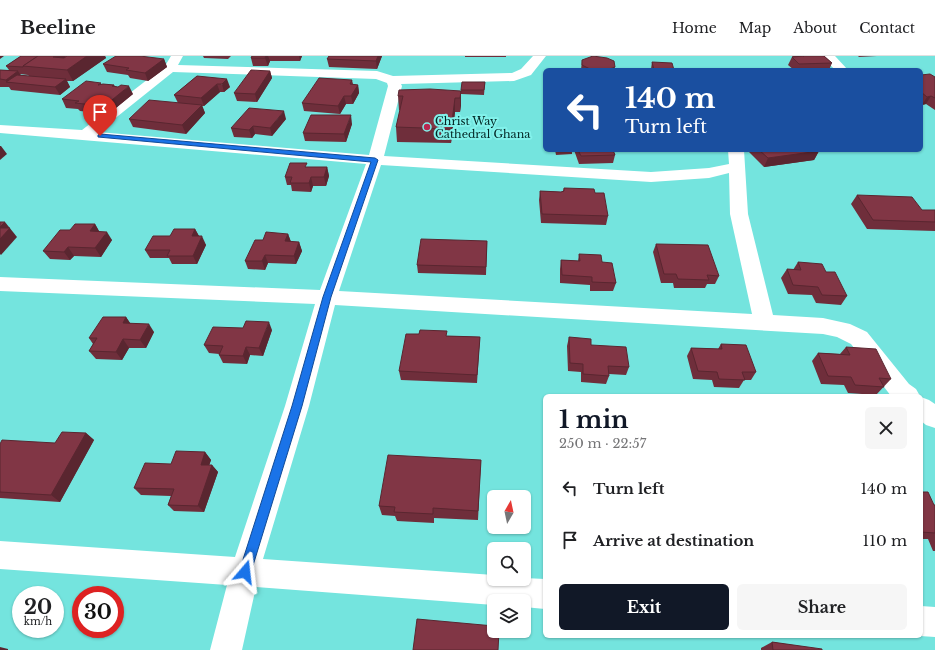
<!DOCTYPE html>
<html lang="en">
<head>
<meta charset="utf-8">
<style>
	body { margin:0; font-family:"Libre Baskerville",serif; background:#f6f6f6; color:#202124; height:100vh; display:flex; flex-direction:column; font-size:15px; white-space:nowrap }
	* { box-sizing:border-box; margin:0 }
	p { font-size:13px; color:#757577 }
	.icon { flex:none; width:22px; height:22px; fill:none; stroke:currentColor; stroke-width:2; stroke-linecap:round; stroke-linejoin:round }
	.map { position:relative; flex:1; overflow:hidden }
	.panel { position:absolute; left:543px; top:338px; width:380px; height:244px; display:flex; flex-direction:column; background:#fff; border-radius:6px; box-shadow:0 1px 3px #0004 }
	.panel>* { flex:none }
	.guide { position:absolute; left:543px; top:12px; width:380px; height:84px; border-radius:6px; box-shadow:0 1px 3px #0004; background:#1a4fa0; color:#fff; overflow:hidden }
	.needle { width:26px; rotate:9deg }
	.buttons { position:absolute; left:487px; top:434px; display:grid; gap:8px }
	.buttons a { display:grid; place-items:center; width:44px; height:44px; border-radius:6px; background:#fff; box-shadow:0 1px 3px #0004; font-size:20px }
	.speed { position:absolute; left:12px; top:530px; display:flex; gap:8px; font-size:20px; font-weight:700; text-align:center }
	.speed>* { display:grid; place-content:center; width:52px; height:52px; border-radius:50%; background:#fff; box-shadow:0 1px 3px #0004; line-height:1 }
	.speed small { font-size:10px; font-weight:400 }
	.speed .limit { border:6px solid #d22; background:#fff; color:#111 }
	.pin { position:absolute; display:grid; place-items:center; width:34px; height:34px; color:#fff; margin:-41px -17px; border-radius:50% 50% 50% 0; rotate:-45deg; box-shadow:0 0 4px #0007 }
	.pin .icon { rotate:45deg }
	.me { position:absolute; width:44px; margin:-22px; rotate:17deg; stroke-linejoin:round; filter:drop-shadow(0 0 3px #0008) }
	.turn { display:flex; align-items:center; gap:14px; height:84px; padding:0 16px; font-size:18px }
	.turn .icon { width:52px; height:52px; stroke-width:2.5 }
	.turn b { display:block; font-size:28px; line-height:34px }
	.round { display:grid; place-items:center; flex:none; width:42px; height:42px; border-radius:6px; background:#f6f6f6 }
	.head { display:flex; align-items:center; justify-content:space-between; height:68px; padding:0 16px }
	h1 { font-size:24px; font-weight:800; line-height:30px; color:#111827 }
	.action { display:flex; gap:8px; margin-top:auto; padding:8px 16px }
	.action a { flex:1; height:46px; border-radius:6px; background:#111827; color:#fff; font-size:16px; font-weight:800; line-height:46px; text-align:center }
	.action a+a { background:#f6f6f6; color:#202124 }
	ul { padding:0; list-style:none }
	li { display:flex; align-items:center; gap:12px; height:52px; padding:0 16px }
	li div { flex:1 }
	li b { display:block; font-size:15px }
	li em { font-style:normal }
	header { display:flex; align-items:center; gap:24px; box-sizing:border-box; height:56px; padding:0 20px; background:#fff; border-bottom:1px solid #e0e0e0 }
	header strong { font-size:19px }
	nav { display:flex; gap:22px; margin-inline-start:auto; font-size:14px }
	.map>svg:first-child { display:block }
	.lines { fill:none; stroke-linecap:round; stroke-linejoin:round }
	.minor { fill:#fff; fill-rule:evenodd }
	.wall { fill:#6f2e3b; fill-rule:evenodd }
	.shaded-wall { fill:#5a2630 }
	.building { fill:#813645; stroke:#5a2630 }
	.route { fill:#1a73e8; stroke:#114b97 }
	.poi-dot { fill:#b7274f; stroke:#82f2eb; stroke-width:1.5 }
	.labels { text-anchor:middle; stroke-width:4; stroke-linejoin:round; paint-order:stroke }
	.far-poi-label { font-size:11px; fill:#002321; stroke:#82f2eb; text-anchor:start }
</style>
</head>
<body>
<header>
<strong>Beeline</strong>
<nav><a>Home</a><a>Map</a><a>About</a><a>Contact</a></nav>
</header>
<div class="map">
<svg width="935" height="594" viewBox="0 0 935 594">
	<rect width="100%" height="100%" fill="#74e4de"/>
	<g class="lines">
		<g class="minor">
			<path d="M171,0H183L178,9L377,15L393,20L512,17L521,13L533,0H546L531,19L514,25L401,28L402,30L384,100L651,116L709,112L729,108L728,94H744L748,158L773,259L823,262L850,268L867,276L909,328L916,333L920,340H891L851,288L837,281L823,278L335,249L309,350L263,503L494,519V523H524V522L545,523V553L524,551V545H494V549L256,531L242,594H210L227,529L0,513V485L235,501L285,350L315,248L0,235V221L320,234L366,108L0,77V69L82,74L165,10ZM173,16L376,23L387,27L388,30L369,99L98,76ZM381,109L651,126L709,122L729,117L730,158L752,258L339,235Z"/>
			<polygon points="822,0 835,0 848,14 835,14"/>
			<polygon points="921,341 929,344 935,348 935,372 926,369 921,365"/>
			<polygon points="921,550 935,551 935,581 920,580"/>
		</g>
	</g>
	<g class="wall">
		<path d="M21,0H105L106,2L73,25H67L70,31L60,39L11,34L9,31H0V14H9L6,10ZM20,18L28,19L29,20L21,19Z"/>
		<polygon points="203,0 231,0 228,3 204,2"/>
		<polygon points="252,0 302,0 300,5 270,5 268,10 253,10 251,2"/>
		<polygon points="329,0 382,0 377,13 329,11 327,3"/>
		<rect x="465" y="0" width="41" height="1"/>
		<polygon points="792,0 824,0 832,7 829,14 794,14 788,9 792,1 793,1"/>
		<polygon points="858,0 877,0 859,1"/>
		<polygon points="164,3 167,11 148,25 130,22 128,19 107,16 103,8"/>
		<polygon points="582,4 614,14 581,14"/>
		<polygon points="652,6 674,14 647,14 647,13 651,13"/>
		<polygon points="270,15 272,22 257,46 237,45 234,37"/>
		<polygon points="921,19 935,21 935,54 926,48 922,49 921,48"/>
		<polygon points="197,20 230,31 224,36 220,36 204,50 202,50 205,57 186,78 133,71 129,63 178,47 174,39"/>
		<polygon points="352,24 353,28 358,29 359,37 353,48 346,48 340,58 304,55 302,47"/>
		<polygon points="485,26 484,39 461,38 461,34"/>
		<polygon points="101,28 114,29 115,30 133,38 111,56 101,55 98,57 80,55 78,53 66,52 62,43"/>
		<polygon points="461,35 461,49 460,56 455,56 451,87 397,86 396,71 400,54 399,54 398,40"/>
		<polygon points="286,63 272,80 255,78 252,82 234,81 231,72"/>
		<polygon points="352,68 346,86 305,85 303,77"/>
		<polygon points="555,94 572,94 572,98 556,99"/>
		<polygon points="574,94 613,94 615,99 613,107 579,108"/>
		<polygon points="747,94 818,94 819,95 814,104 764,111"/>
		<polygon points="308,111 327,111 329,120 326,130 313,130 311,136 292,135 291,129 287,129 285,121"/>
		<polygon points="564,132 595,137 608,160 606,169 541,167 539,144 540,135 561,136 563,135"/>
		<polygon points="857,139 922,154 935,154 935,175 867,173 851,148"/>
		<polygon points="95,168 99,175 112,184 101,201 74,200 70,204 50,203 43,195 70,174"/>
		<polygon points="195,173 199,180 206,189 197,208 172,208 169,202 150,202 145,194 170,180"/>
		<polygon points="288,178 291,186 299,186 302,195 296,208 268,207 265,214 248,213 245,205 263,184"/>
		<polygon points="487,185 486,219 418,217 417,209"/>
		<polygon points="656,188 719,220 715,228 707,228 705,232 674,232 673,227 661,227 653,196"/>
		<polygon points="579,198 602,206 616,227 613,235 590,235 590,229 560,227 560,213 561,204 578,205"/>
		<polygon points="798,206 826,216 847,240 841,249 816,247 812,239 788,238 781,222 787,213 793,214"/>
		<polygon points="126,261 130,267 154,276 146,292 129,292 122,304 96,303 89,295 93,288 89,282"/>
		<polygon points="272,274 263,300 250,299 247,308 223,307 219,299 219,298 209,297 204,289"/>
		<polygon points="447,280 480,281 477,327 401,324 399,315"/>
		<polygon points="569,281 591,289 629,311 626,319 609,318 609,320 606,328 581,326 581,316 568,315 567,290"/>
		<polygon points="721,288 756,316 751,324 744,324 739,332 714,331 712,324 693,323 687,300 691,292 718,293"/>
		<polygon points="846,291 891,323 876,339 848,337 844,329 821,328 812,305 818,297 840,298"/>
		<polygon points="86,377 94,384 60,446 0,442 0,388 55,387"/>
		<polygon points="205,396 211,404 209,409 212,409 218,416 204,456 174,455 168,449 171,440 141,439 134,432 171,408"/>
		<polygon points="481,404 478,464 434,462 434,467 397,465 395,460 382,459 379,450"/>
		<polygon points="921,436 934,449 935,449 935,495 933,495 928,483 921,483"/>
		<polygon points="772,586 822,594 761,594 761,592"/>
	</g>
	<g class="shaded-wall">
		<polygon points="0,0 4,0 0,3"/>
		<polygon points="40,0 65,0 68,6"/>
		<polygon points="87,0 105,0 106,2 73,25 67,14"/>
		<polygon points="266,0 268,0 270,5 268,10 265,2"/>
		<polygon points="299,0 302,0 300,5"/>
		<polygon points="378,0 382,0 377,13 376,5"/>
		<polygon points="164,3 167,11 148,25 145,17"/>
		<polygon points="615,11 614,14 607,14"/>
		<polygon points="18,15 23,23 8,27 6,24"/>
		<polygon points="270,15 272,22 257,46 255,38"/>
		<polygon points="66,23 70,31 60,39 55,31"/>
		<polygon points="227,23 230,31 224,36 222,28"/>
		<polygon points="217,28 220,36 204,50 201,42"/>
		<polygon points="358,29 359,37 353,48 351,40"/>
		<polygon points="129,30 133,38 111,56 107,48"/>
		<polygon points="461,35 461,49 460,56 460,42"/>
		<polygon points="344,40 346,48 340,58 338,50"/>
		<polygon points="931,40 926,48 922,49 927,41"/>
		<polygon points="455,42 455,56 451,87 451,73"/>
		<polygon points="96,47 101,55 98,57 94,49"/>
		<polygon points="202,49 205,57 186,78 182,69"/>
		<polygon points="284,55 286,63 272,80 270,72"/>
		<polygon points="351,59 352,68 346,86 344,78"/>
		<polygon points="253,70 255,78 252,82 249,74"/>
		<polygon points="0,90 1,90 7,98 0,104"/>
		<polygon points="819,95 814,104 764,111 768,102"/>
		<polygon points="327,111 329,120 326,130 324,121"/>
		<polygon points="311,121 313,130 311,136 309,127"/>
		<polygon points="5,166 17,181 1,199 0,198 0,171"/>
		<polygon points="95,168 100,177 90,175"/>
		<polygon points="195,173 200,182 192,180"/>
		<polygon points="107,176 112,184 101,201 95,192"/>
		<polygon points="288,178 291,186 285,185"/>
		<polygon points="202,180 206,189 197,208 193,200"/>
		<polygon points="299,186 302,195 296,208 294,200"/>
		<polygon points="68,191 74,200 70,204 64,196"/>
		<polygon points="265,199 268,207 265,214 262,205"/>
		<polygon points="126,261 132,270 123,267"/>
		<polygon points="269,266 272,274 263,300 259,292"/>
		<polygon points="149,268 154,276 146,292 140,284"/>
		<polygon points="123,283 129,292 122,304 116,296"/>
		<polygon points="246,291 250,299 247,308 243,300"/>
		<polygon points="86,377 94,384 60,446 51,439"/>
		<polygon points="205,396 211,404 207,416 201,409"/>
		<polygon points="212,409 218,416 204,456 198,450"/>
		<polygon points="0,591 8,593 8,594 0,594"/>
	</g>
	<g class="building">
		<polygon points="21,0 38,0 23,10 23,11 6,10"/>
		<polygon points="38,0 55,0 53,1 64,2 67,0 87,0 67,14 23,10"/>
		<polygon points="116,0 140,0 164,3 145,17 126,14 129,12 103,8"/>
		<polygon points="252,0 266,0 265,2 251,2"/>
		<polygon points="329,0 378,0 376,5 327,3"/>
		<polygon points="593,0 607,2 614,5 615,11 607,14 592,14 582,9 582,4"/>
		<polygon points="803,0 824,0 832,7 799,8 792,1 804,0"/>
		<polygon points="652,6 672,7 674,14 647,14 647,13 654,14"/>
		<polygon points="0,14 18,15 6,24 0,23"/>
		<polygon points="251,14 270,15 255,38 234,37"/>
		<polygon points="930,18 935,21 935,42 931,40 927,41 921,36 921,19"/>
		<polygon points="17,19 66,23 55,31 6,26"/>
		<polygon points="197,20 227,23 222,28 217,28 201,42 174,39"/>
		<polygon points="319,22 352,24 350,28 358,29 351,40 344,40 338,50 302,47"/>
		<polygon points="86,25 101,27 98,29 103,28 114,29 112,30 118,31 121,29 129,30 107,48 96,47 94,49 75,47 79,45 62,43"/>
		<polygon points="462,26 485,26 484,34 461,34"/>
		<polygon points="430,33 461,35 460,42 455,42 451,73 396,71 403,40 398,40 399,34"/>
		<polygon points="149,44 202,49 182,69 129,63"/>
		<polygon points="249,52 284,55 270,72 253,70 249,74 231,72"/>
		<polygon points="311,59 351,59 344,78 303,77"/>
		<polygon points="578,94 613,94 615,99 581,100"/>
		<polygon points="759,94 818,94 819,95 768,102"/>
		<polygon points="290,107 307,107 305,111 327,111 324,121 311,121 309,127 290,127 292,121 285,121"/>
		<polygon points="564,132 594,133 595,137 604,137 608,160 542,158 540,135 561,136 564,135"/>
		<polygon points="857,139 912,141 922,154 935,154 935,166 873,164"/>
		<polygon points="0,166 5,166 0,171"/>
		<polygon points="75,168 95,168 90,175 107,176 95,192 68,191 64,196 43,195 60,174 70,174"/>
		<polygon points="0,172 10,172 0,183"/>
		<polygon points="174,173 195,173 192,180 202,180 193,200 167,200 170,194 145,194 153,180 170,180"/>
		<polygon points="266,176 288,178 285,185 299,186 294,200 265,199 262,205 245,205 255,184 263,184"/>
		<polygon points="421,183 487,185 486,211 417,209"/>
		<polygon points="656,188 708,189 719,220 707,219 709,224 678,223 676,218 664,218"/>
		<polygon points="579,198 601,199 602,206 612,207 616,227 592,226 592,221 562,219 561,204 580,205"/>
		<polygon points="798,206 822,208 826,216 835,216 847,240 822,239 818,231 793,229 787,213 801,214"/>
		<polygon points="103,261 126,261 123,267 149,268 140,284 123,283 116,296 89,295 97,282 89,282"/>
		<polygon points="246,265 269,266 259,292 246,291 243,300 219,299 223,290 204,289 213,271 243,272"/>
		<polygon points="420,274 447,275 446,280 480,281 477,319 399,315 406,278 419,278"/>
		<polygon points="569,281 591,283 591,289 626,291 629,311 608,310 609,320 583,318 583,308 570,307"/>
		<polygon points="721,288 746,289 756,316 742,316 745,324 719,323 717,316 698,315 691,292 722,293"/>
		<polygon points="846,291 876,293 891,323 879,322 884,331 855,329 851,321 828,320 818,297 850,299"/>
		<polygon points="62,376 86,377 51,439 0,436 0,388 2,384 55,387"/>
		<polygon points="176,395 205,396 201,409 212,409 198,450 168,449 174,433 134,432 145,407 171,408"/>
		<polygon points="388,399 481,404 478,455 433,452 433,458 394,456 395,451 379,450"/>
		<polygon points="921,436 928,436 934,449 935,449 935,477 921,476"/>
		<polygon points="417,563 494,570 494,575 499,575 498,594 413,594"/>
		<polygon points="772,586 822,593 822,594 773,594"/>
	</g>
	<polygon class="route" points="100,78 375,102 378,104 331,241 302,350 251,516 250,520 245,522 241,520 239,516 292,350 323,241 371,106 98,81 98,79"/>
	<circle class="poi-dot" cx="427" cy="71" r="4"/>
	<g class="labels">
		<g class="far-poi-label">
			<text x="435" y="69">Christ Way<tspan x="435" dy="13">Cathedral Ghana</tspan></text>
		</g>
	</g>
</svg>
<div class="buttons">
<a><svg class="needle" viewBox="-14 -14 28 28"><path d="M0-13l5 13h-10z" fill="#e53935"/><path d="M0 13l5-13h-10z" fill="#757577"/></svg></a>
<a><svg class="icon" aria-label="search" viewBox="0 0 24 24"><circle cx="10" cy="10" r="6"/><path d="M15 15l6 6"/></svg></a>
<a><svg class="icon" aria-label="layers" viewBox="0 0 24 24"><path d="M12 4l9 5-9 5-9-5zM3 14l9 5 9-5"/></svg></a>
</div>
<div class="speed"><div>20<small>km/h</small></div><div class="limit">30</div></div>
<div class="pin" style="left:100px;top:80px;background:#d93025"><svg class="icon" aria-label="arrive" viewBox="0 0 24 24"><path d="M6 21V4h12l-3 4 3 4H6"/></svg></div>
<svg class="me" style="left:245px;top:516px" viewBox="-20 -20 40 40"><path d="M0-17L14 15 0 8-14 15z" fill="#1a73e8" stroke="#fff" stroke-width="4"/></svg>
<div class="guide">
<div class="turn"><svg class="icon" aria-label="left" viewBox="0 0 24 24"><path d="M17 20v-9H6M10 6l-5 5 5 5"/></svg><div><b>140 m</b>Turn left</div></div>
</div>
<section class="panel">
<div class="head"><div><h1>1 min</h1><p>250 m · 22:57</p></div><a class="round"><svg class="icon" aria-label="close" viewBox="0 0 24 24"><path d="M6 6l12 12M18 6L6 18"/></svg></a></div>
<ul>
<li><svg class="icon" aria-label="left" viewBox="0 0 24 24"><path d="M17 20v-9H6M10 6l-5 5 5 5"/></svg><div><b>Turn left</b></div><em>140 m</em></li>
<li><svg class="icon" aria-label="arrive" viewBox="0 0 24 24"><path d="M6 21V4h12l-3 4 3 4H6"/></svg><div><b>Arrive at destination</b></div><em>110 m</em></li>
</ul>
<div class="action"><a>Exit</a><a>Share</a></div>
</section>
</div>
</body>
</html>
